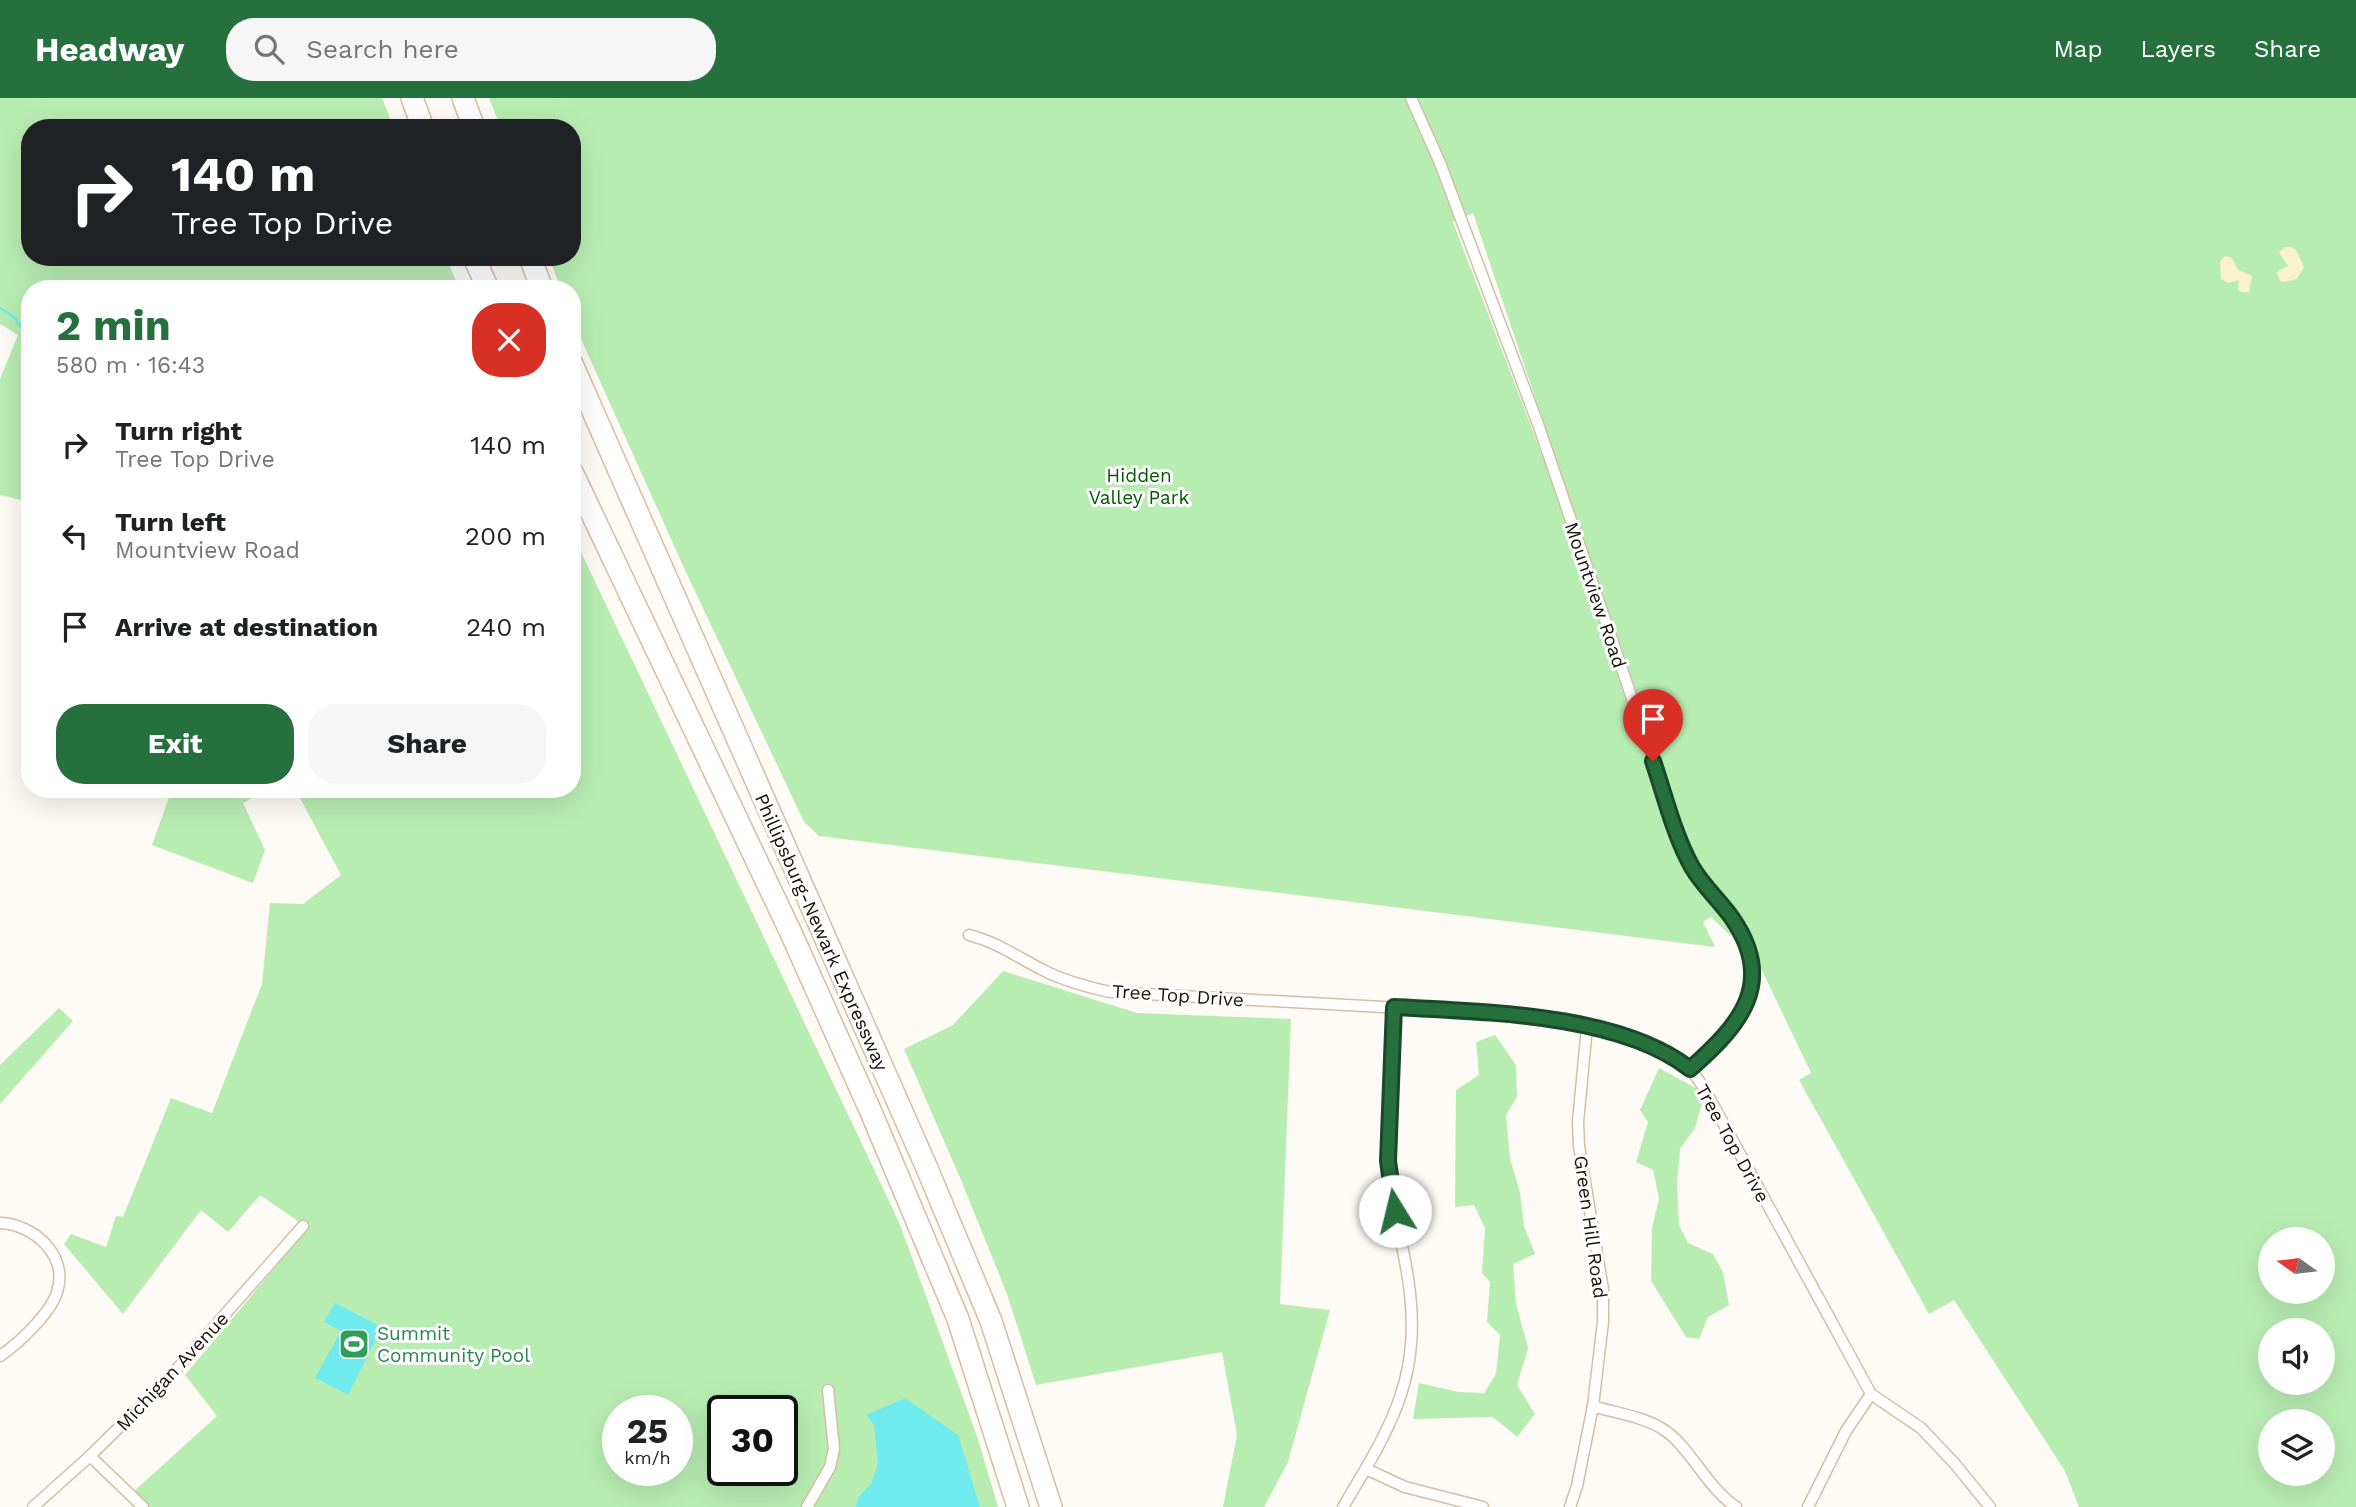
<!DOCTYPE html>
<html lang="en">
<head>
<meta charset="utf-8">
<style>
	body { margin:0; font-family:"Work Sans",sans-serif; background:#f6f6f6; color:#202124; height:100vh; display:flex; flex-direction:column; font-size:26px; white-space:nowrap }
	* { box-sizing:border-box; margin:0 }
	p { font-size:23px; color:#757577 }
	.icon { flex:none; width:38px; height:38px; fill:none; stroke:currentColor; stroke-width:2; stroke-linecap:round; stroke-linejoin:round }
	.map { position:relative; flex:1; overflow:hidden }
	.panel { position:absolute; left:21px; top:182px; width:560px; height:518px; display:flex; flex-direction:column; background:#fff; border-radius:28px; box-shadow:0 7px 28px #0002 }
	.panel>* { flex:none }
	.banner { position:absolute; left:21px; top:21px; width:560px; height:147px; border-radius:28px; box-shadow:0 7px 28px #0002; background:#202124; color:#fff; overflow:hidden }
	.needle { width:46px; rotate:284deg }
	.buttons { position:absolute; left:2258px; top:1129px; display:grid; gap:14px }
	.buttons a { display:grid; place-items:center; width:77px; height:77px; border-radius:50%; background:#fff; box-shadow:0 7px 28px #0002; font-size:35px }
	.speed { position:absolute; left:602px; top:1297px; display:flex; gap:14px; font-size:35px; font-weight:700; text-align:center }
	.speed>* { display:grid; place-content:center; width:91px; height:91px; border-radius:50%; background:#fff; box-shadow:0 7px 28px #0002; line-height:1 }
	.speed small { font-size:18px; font-weight:400 }
	.speed .limit { border:4px solid #111; border-radius:10px; background:#fff; color:#111 }
	.pin { position:absolute; display:grid; place-items:center; width:60px; height:60px; color:#fff; margin:-72px -30px; border-radius:50% 50% 50% 0; rotate:-45deg; box-shadow:0 0 7px #0007 }
	.pin .icon { rotate:45deg }
	.me { position:absolute; width:77px; margin:-38px; rotate:351deg; stroke-linejoin:round; filter:drop-shadow(0 0 5px #0008) }
	.turn { display:flex; align-items:center; gap:24px; height:147px; padding:0 35px; font-size:32px }
	.turn .icon { width:91px; height:91px; stroke-width:2.5 }
	.turn b { display:block; font-size:49px; line-height:60px }
	.round { display:grid; place-items:center; flex:none; width:74px; height:74px; border-radius:28px; background:#f6f6f6 }
	.headline { display:flex; align-items:center; justify-content:space-between; height:119px; padding:0 35px }
	h1 { font-size:42px; font-weight:700; line-height:52px; color:#26703e }
	.button { display:flex; gap:14px; margin-top:auto; padding:14px 35px }
	.button a { flex:1; height:80px; border-radius:28px; background:#26703e; color:#fff; font-size:28px; font-weight:700; line-height:80px; text-align:center }
	.button a+a { background:#f6f6f6; color:#202124 }
	ul { padding:0; list-style:none }
	li { display:flex; align-items:center; gap:21px; height:91px; padding:0 35px }
	li div { flex:1 }
	li b { display:block; font-size:26px }
	li em { font-style:normal }
	header { display:flex; align-items:center; gap:42px; box-sizing:border-box; height:98px; padding:0 35px; background:#26703e; color:#fff }
	header strong { font-size:33px }
	nav { display:flex; gap:38px; margin-inline-start:auto; font-size:24px }
	.search { width:490px; height:63px; background:#f6f6f6; display:flex; align-items:center; gap:18px; box-sizing:border-box; padding:0 24px; border-radius:28px; color:#757577; font-size:26px }
	.map>svg:first-child { display:block }
	.green { fill:#b8edb2; fill-rule:evenodd }
	.sand { fill:#fbf1cb }
	.water { fill:#6febee }
	.lines { fill:none; stroke-linecap:round; stroke-linejoin:round }
	.stream { stroke:#6febee; stroke-width:2.5 }
	.minor-casing { stroke:#d5bea6; stroke-width:13 }
	.motorway-casing { stroke:#d5bea6; stroke-width:24 }
	.minor { stroke:#fff; stroke-width:10 }
	.motorway { stroke:#fff; stroke-width:21 }
	.route-casing { stroke:#194928; stroke-width:18 }
	.route { stroke:#26703e; stroke-width:12 }
	.labels { text-anchor:middle; stroke-width:6; stroke-linejoin:round; paint-order:stroke }
	.park-label { font-size:19px; fill:#025c00; stroke:#fff }
	.street-label { font-size:19px; fill:#191108; stroke:#fff }
	.leisure-label { font-size:19px; fill:#27864d; stroke:#fff; text-anchor:start }
</style>
</head>
<body>
<header>
<strong>Headway</strong>
<div class="search"><svg class="icon" aria-label="search" viewBox="0 0 24 24"><circle cx="10" cy="10" r="6"/><path d="M15 15l6 6"/></svg>Search here</div>
<nav><a>Map</a><a>Layers</a><a>Share</a></nav>
</header>
<div class="map">
<svg width="2356" height="1409" viewBox="0 0 2356 1409">
	<rect width="100%" height="100%" fill="#fefaf5"/>
	<g class="green">
		<polygon points="0,0 382,0 394,30 30,30 30,159 446,159 459,191 30,191 30,404 0,397 0,281 18,237 0,226"/>
		<path d="M489,0H2356V1409H2079L2065,1373L1954,1202L1929,1216L1799,982L1811,975L1758,864L1711,819L1703,824L1715,849L819,738L804,724L685,472L572,221V191H561L549,159H572V30H501ZM1473,115L1551,347L1542,357L1453,124ZM2270,1141H2322V1194H2270ZM2270,1232H2322V1284H2270ZM2270,1323H2322V1376H2270Z"/>
		<path d="M572,435L899,1124L978,1341L998,1409H148L133,1394L217,1318L185,1277L308,1130L260,1097L228,1134L201,1112L123,1216L64,1146L71,1136L106,1149L116,1118L123,1119L171,1000L212,1015L262,886L270,805L303,806L341,777L295,691H572ZM618,1312H677V1372H618ZM723,1312H782V1372H723Z"/>
		<polygon points="172,691 267,691 243,705 265,752 253,785 152,747"/>
		<polygon points="1003,873 1137,915 1291,921 1280,1206 1330,1212 1288,1364 1264,1409 1223,1409 1237,1337 1222,1254 1036,1287 1007,1196 961,1082 904,951 953,927"/>
		<polygon points="59,910 73,923 0,1006 0,967"/>
		<polygon points="1495,937 1516,967 1517,999 1506,1017 1510,1061 1520,1094 1524,1128 1535,1156 1513,1166 1516,1206 1528,1250 1517,1287 1535,1316 1517,1339 1493,1319 1413,1321 1419,1285 1459,1294 1484,1295 1496,1276 1500,1237 1487,1224 1490,1184 1482,1175 1485,1130 1474,1107 1455,1109 1456,992 1479,977 1476,944"/>
		<polygon points="1659,970 1705,995 1695,1030 1680,1051 1677,1088 1679,1127 1688,1145 1713,1156 1723,1174 1729,1207 1708,1219 1699,1241 1686,1239 1651,1183 1652,1130 1659,1101 1653,1072 1636,1064 1648,1024 1640,1012"/>
	</g>
	<g class="sand">
		<polygon points="2286,149 2292,149 2296,152 2304,169 2297,181 2284,184 2280,183 2277,174 2288,168 2279,154"/>
		<polygon points="2225,158 2232,160 2238,172 2252,178 2249,194 2242,194 2238,192 2239,182 2228,185 2221,181 2220,164"/>
	</g>
	<g class="water">
		<polygon points="335,1205 382,1229 348,1297 315,1280 341,1233 324,1224"/>
		<polygon points="905,1300 958,1337 980,1409 856,1409 858,1399 871,1386 878,1366 874,1327 866,1317"/>
	</g>
	<g class="lines">
		<polyline class="stream" points="0,210 14,219 30,242"/>
		<g class="minor-casing">
			<g id="minor">
				<path d="M1411,0L1440,65L1539,329L1685,755C1698,779 1716,798 1732,820C1777,885 1740,927 1690,970"/>
				<path d="M969,837C997,844 1017,859 1043,872C1064,883 1087,889 1110,894L1473,914L1534,919L1621,936L1640,942L1682,964L1690,970L1704,990L1871,1296L1921,1330L1955,1366L1990,1409"/>
				<path d="M0,1125C33,1126 69,1157 57,1194C51,1215 18,1246 0,1258"/>
				<path d="M1593,1308C1615,1315 1641,1318 1661,1330C1688,1345 1706,1389 1736,1409"/>
				<polyline points="90,1358 143,1409"/>
				<polyline points="1366,1371 1405,1389 1483,1409"/>
				<polyline points="33,1409 90,1358 167,1282 303,1128"/>
				<polyline points="807,1409 830,1369 834,1351 828,1292"/>
				<path d="M1343,1409C1392,1327 1423,1279 1408,1180C1402,1141 1390,1103 1388,1064C1386,1013 1392,960 1394,909"/>
				<polyline points="1570,1409 1577,1388 1593,1308 1603,1224 1603,1191 1579,1048 1578,1024 1587,929"/>
				<polyline points="1808,1409 1846,1333 1871,1296"/>
			</g>
		</g>
		<g class="motorway-casing">
			<g id="motorway">
				<polyline points="412,0 423,30"/>
				<polyline points="463,0 474,30"/>
				<polyline points="474,159 488,191"/>
				<polyline points="530,159 542,191"/>
				<polyline points="572,266 926,1068 991,1223 1051,1409"/>
				<polyline points="572,374 791,835 871,1014 958,1221 1018,1409"/>
			</g>
		</g>
		<use href="#minor" class="minor"/>
		<use href="#motorway" class="motorway"/>
	</g>
	<g class="lines">
		<g class="route-casing">
			<path id="route" d="M1395,1113L1388,1063L1394,909C1481,914 1619,915 1690,971C1740,927 1777,885 1732,820C1720,803 1703,788 1692,769C1674,737 1665,698 1653,663"/>
		</g>
		<use href="#route" class="route"/>
	</g>
	<defs>
		<g id="stadium-square" transform="scale(1.575)"><rect x="-9" y="-9" width="18" height="18" rx="4" fill="#2e9e5b" stroke="#fff"/><path d="M0-5a6.5 5 0 1 0 0 10a6.5 5 0 1 0 0-10ZM-3.5-1.8h7v3.6h-7Z" fill="#fff"/></g>
	</defs>
	<g fill-rule="evenodd">
		<use href="#stadium-square" x="354" y="1246"/>
	</g>
	<g class="labels">
		<g class="park-label">
			<text x="1139" y="384">Hidden<tspan x="1139" dy="22">Valley Park</tspan></text>
		</g>
		<g class="street-label">
			<text transform="translate(1596 497) rotate(71)" y="7">Mountview Road</text>
			<text transform="translate(822 834) rotate(66)" y="7">Phillipsburg-Newark Expressway</text>
			<text transform="translate(1178 897) rotate(4)" y="7">Tree Top Drive</text>
			<text transform="translate(1733 1045) rotate(61)" y="7">Tree Top Drive</text>
			<text transform="translate(1591 1129) rotate(82)" y="7">Green Hill Road</text>
			<text transform="translate(172 1273) rotate(-47)" y="7">Michigan Avenue</text>
		</g>
		<g class="leisure-label">
			<text x="377" y="1242">Summit<tspan x="377" dy="22">Community Pool</tspan></text>
		</g>
	</g>
</svg>
<div class="buttons">
<a><svg class="needle" viewBox="-14 -14 28 28"><path d="M0-13l5 13h-10z" fill="#e53935"/><path d="M0 13l5-13h-10z" fill="#757577"/></svg></a>
<a><svg class="icon" aria-label="sound" viewBox="0 0 24 24"><path d="M4 9h4l5-4v14l-5-4H4zM17 9q2 3 0 6"/></svg></a>
<a><svg class="icon" aria-label="layers" viewBox="0 0 24 24"><path d="M12 4l9 5-9 5-9-5zM3 14l9 5 9-5"/></svg></a>
</div>
<div class="speed"><div>25<small>km/h</small></div><div class="limit">30</div></div>
<div class="pin" style="left:1653px;top:663px;background:#d93025"><svg class="icon" aria-label="arrive" viewBox="0 0 24 24"><path d="M6 21V4h12l-3 4 3 4H6"/></svg></div>
<svg class="me" style="left:1395px;top:1113px" viewBox="-20 -20 40 40"><circle r="19" fill="#fff"/><path d="M0-13L10 11 0 6-10 11z" fill="#26703e"/></svg>
<div class="banner">
<div class="turn"><svg class="icon" aria-label="right" viewBox="0 0 24 24"><path d="M7 20v-9h11M14 6l5 5-5 5"/></svg><div><b>140 m</b>Tree Top Drive</div></div>
</div>
<section class="panel">
<div class="headline"><div><h1>2 min</h1><p>580 m · 16:43</p></div><a class="round" style="background:#d93025;color:#fff"><svg class="icon" aria-label="close" viewBox="0 0 24 24"><path d="M6 6l12 12M18 6L6 18"/></svg></a></div>
<ul>
<li><svg class="icon" aria-label="right" viewBox="0 0 24 24"><path d="M7 20v-9h11M14 6l5 5-5 5"/></svg><div><b>Turn right</b><p>Tree Top Drive</p></div><em>140 m</em></li>
<li><svg class="icon" aria-label="left" viewBox="0 0 24 24"><path d="M17 20v-9H6M10 6l-5 5 5 5"/></svg><div><b>Turn left</b><p>Mountview Road</p></div><em>200 m</em></li>
<li><svg class="icon" aria-label="arrive" viewBox="0 0 24 24"><path d="M6 21V4h12l-3 4 3 4H6"/></svg><div><b>Arrive at destination</b></div><em>240 m</em></li>
</ul>
<div class="button"><a>Exit</a><a>Share</a></div>
</section>
</div>
</body>
</html>
